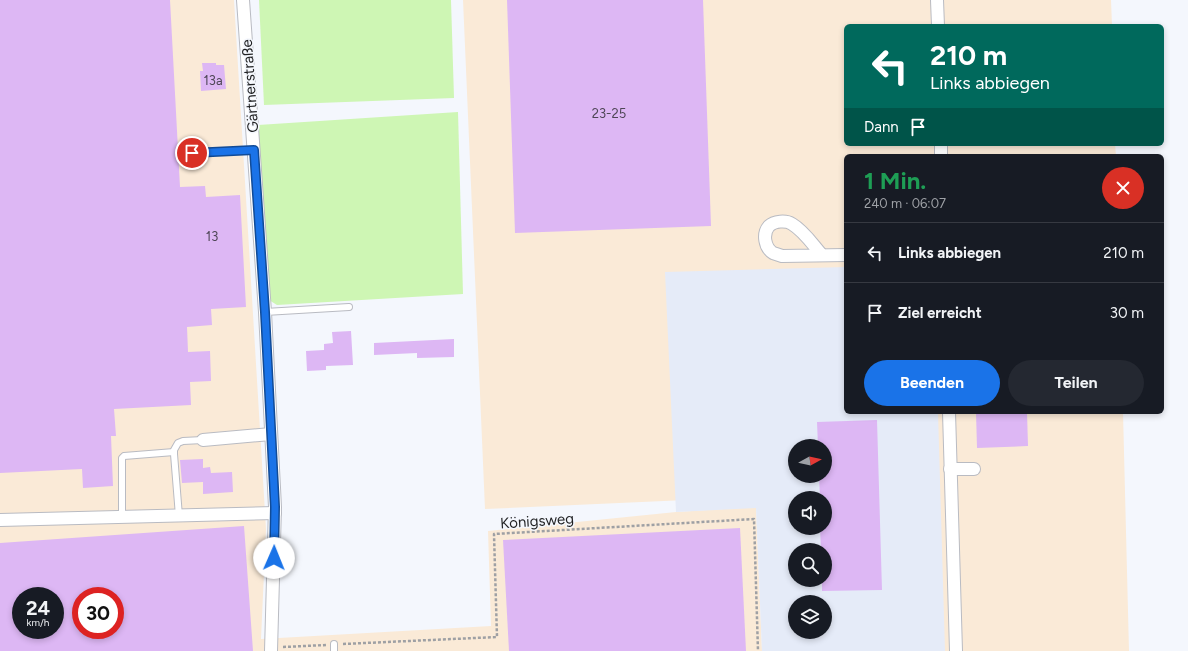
<!DOCTYPE html>
<html lang="de">
<head>
<meta charset="utf-8">
<style>
	body { margin:0; font-family:Figtree,sans-serif; background:#242831; color:#f1f3f6; height:100vh; display:flex; flex-direction:column; font-size:15px; white-space:nowrap }
	* { box-sizing:border-box; margin:0 }
	p { font-size:13px; color:#9ea1a6 }
	.icon { flex:none; width:22px; height:22px; fill:none; stroke:currentColor; stroke-width:2; stroke-linecap:round; stroke-linejoin:round }
	.map { position:relative; flex:1; overflow:hidden }
	.side { position:absolute; left:844px; top:154px; width:320px; height:260px; display:flex; flex-direction:column; background:#171b24; border-radius:6px; box-shadow:0 2px 6px #0003 }
	.side>* { flex:none }
	.top-card { position:absolute; left:844px; top:24px; width:320px; height:122px; border-radius:6px; box-shadow:0 2px 6px #0003; background:#00695c; color:#fff; overflow:hidden }
	.needle { width:26px; rotate:82deg }
	.tools { position:absolute; left:788px; top:439px; display:grid; gap:8px }
	.tools a { display:grid; place-items:center; width:44px; height:44px; border-radius:50%; background:#171b24; box-shadow:0 2px 6px #0003; font-size:20px }
	.speed { position:absolute; left:12px; top:587px; display:flex; gap:8px; font-size:20px; font-weight:700; text-align:center }
	.speed>* { display:grid; place-content:center; width:52px; height:52px; border-radius:50%; background:#171b24; box-shadow:0 2px 6px #0003; line-height:1 }
	.speed small { font-size:10px; font-weight:400 }
	.speed .limit { border:6px solid #d22; background:#fff; color:#111 }
	.pin { position:absolute; display:grid; place-items:center; width:34px; height:34px; color:#fff; margin:-17px; border:2px solid #fff; border-radius:50%; box-shadow:0 1px 4px #0007 }
	.me { position:absolute; width:44px; margin:-22px; rotate:1deg; stroke-linejoin:round; filter:drop-shadow(0 0 3px #0008) }
	.turn { display:flex; align-items:center; gap:14px; height:84px; padding:0 20px; font-size:18px }
	.turn .icon { width:52px; height:52px; stroke-width:2.5 }
	.turn b { display:block; font-size:28px; line-height:34px }
	.then { display:flex; align-items:center; height:38px; padding:0 20px; background:#0003; gap:8px; font-size:15px }
	.round { display:grid; place-items:center; flex:none; width:42px; height:42px; border-radius:21px; background:#242831 }
	.summary { display:flex; align-items:center; justify-content:space-between; height:68px; padding:0 20px }
	h1 { font-size:24px; font-weight:700; line-height:30px; color:#1e9e55 }
	.cta { display:flex; gap:8px; margin-top:auto; padding:8px 20px }
	.cta a { flex:1; height:46px; border-radius:24px; background:#1a73e8; color:#fff; font-size:16px; font-weight:700; line-height:46px; text-align:center }
	.cta a+a { background:#242831; color:#f1f3f6 }
	ul { padding:0; list-style:none }
	li { display:flex; align-items:center; gap:12px; height:60px; padding:0 20px; border-top:1px solid #363941 }
	li div { flex:1 }
	li b { display:block; font-size:15px }
	li em { font-style:normal }
	.map>svg:first-child { display:block }
	.commercial { fill:#faead7; fill-rule:evenodd }
	.built { fill:#e5ebf8; fill-rule:evenodd }
	.green { fill:#cef6b4 }
	.building { fill:#ddb7f4; fill-rule:evenodd }
	.lines { fill:none; stroke-linecap:round; stroke-linejoin:round }
	.service-casing { stroke:#b9bbc2; stroke-width:8 }
	.minor-casing { stroke:#b9bbc2; stroke-width:14 }
	.path { stroke:#9ea0a4; stroke-width:2.5; stroke-dasharray:3 2; stroke-linecap:butt }
	.service { stroke:#fff; stroke-width:6 }
	.minor { stroke:#fff; stroke-width:12 }
	.route-casing { stroke:#114b97; stroke-width:10 }
	.route { stroke:#1a73e8; stroke-width:7 }
	.labels { text-anchor:middle; stroke-width:3; stroke-linejoin:round; paint-order:stroke }
	.number-label { font-size:13px; fill:#4e4656 }
	.street-label { font-size:15px; fill:#1f2022; stroke:#f4f7fd }
</style>
</head>
<body>
<div class="map">
<svg width="1188" height="651" viewBox="0 0 1188 651">
	<rect width="100%" height="100%" fill="#f4f7fd"/>
	<g class="commercial">
		<path d="M0,0H234L266,529L261,639L491,626L488,531L676,512L756,507L762,651H0ZM21,596H55V630H21ZM81,596H115V630H81Z"/>
		<path d="M463,0H1111L1112,26H846V144H1115L1116,156H846V412H1123L1129,651H782L776,496L485,509ZM795,446H825V476H795ZM795,498H825V528H795ZM795,550H825V580H795ZM795,602H825V632H795Z"/>
	</g>
	<path class="built" d="M846,267V412H938L945,651H762L756,508L676,512L665,272ZM795,446H825V476H795ZM795,498H825V528H795ZM795,550H825V580H795ZM795,602H825V632H795Z"/>
	<g class="green">
		<polygon points="259,0 451,0 454,98 264,105"/>
		<polygon points="458,112 463,294 277,305 269,300 258,125"/>
	</g>
	<g class="building">
		<polygon points="0,0 170,0 180,187 205,186 206,197 240,195 246,307 211,309 212,325 187,327 188,352 210,351 211,381 190,382 191,405 114,409 116,436 111,436 113,486 83,488 82,469 0,473"/>
		<polygon points="507,0 703,0 711,226 515,233"/>
		<polygon points="202,63 216,63 216,65 224,65 226,89 201,91 200,71 203,71"/>
		<polygon points="351,331 353,365 326,366 326,370 307,371 306,351 324,350 324,344 333,343 332,332"/>
		<polygon points="454,339 454,357 417,358 417,353 374,355 374,343"/>
		<polygon points="976,412 1027,412 1028,446 977,448"/>
		<polygon points="877,420 882,590 822,591 822,580 825,580 825,550 821,550 820,528 825,528 825,498 820,498 819,476 825,476 825,446 818,446 817,422"/>
		<polygon points="203,459 203,468 210,467 211,473 232,472 233,492 203,494 203,482 182,483 180,460"/>
		<path d="M244,526L253,651H0V543ZM21,596H55V630H21ZM81,596H115V630H81Z"/>
		<polygon points="740,528 746,651 509,651 503,540"/>
	</g>
	<g class="lines">
		<g class="service-casing">
			<g id="service">
				<polyline points="192,153 254,150"/>
				<polyline points="265,312 349,307"/>
				<polyline points="179,516 174,454 174,450 178,443 183,441 203,440"/>
				<polyline points="122,517 122,458 124,456 174,452"/>
				<polyline points="334,651 334,644"/>
			</g>
		</g>
		<g class="minor-casing">
			<g id="minor">
				<polyline points="243,0 265,312 275,507 271,651"/>
				<polyline points="937,0 938,26"/>
				<polyline points="941,144 941,156"/>
				<path d="M822,255C813,245 804,231 792,224C786,220 774,221 769,226C762,234 765,248 773,253C776,254 779,255 782,256L846,255"/>
				<polyline points="949,412 956,651"/>
				<polyline points="203,440 271,434"/>
				<polyline points="950,469 974,469"/>
				<polyline points="0,520 275,513"/>
			</g>
		</g>
		<g class="path">
			<polyline points="343,644 497,637 494,534 754,519 758,651"/>
			<polyline points="283,647 326,645"/>
		</g>
		<use href="#service" class="service"/>
		<use href="#minor" class="minor"/>
	</g>
	<g class="lines">
		<g class="route-casing">
			<polyline id="route" points="192,153 254,150 265,312 275,507 274,558"/>
		</g>
		<use href="#route" class="route"/>
	</g>
	<g class="labels">
		<g class="number-label">
			<text x="213" y="85">13a</text>
			<text x="609" y="118">23-25</text>
			<text x="212" y="241">13</text>
		</g>
		<g class="street-label">
			<text transform="translate(250 86) rotate(-94)" y="5">Gärtnerstraße</text>
			<text transform="translate(537 521) rotate(-4)" y="5">Königsweg</text>
		</g>
	</g>
</svg>
<div class="tools">
<a><svg class="needle" viewBox="-14 -14 28 28"><path d="M0-13l5 13h-10z" fill="#e53935"/><path d="M0 13l5-13h-10z" fill="#9ea1a6"/></svg></a>
<a><svg class="icon" aria-label="sound" viewBox="0 0 24 24"><path d="M4 9h4l5-4v14l-5-4H4zM17 9q2 3 0 6"/></svg></a>
<a><svg class="icon" aria-label="search" viewBox="0 0 24 24"><circle cx="10" cy="10" r="6"/><path d="M15 15l6 6"/></svg></a>
<a><svg class="icon" aria-label="layers" viewBox="0 0 24 24"><path d="M12 4l9 5-9 5-9-5zM3 14l9 5 9-5"/></svg></a>
</div>
<div class="speed"><div>24<small>km/h</small></div><div class="limit">30</div></div>
<div class="pin" style="left:192px;top:153px;background:#d93025"><svg class="icon" aria-label="arrive" viewBox="0 0 24 24"><path d="M6 21V4h12l-3 4 3 4H6"/></svg></div>
<svg class="me" style="left:274px;top:558px" viewBox="-20 -20 40 40"><circle r="19" fill="#fff"/><path d="M0-13L10 11 0 6-10 11z" fill="#1a73e8"/></svg>
<div class="top-card">
<div class="turn"><svg class="icon" aria-label="left" viewBox="0 0 24 24"><path d="M17 20v-9H6M10 6l-5 5 5 5"/></svg><div><b>210 m</b>Links abbiegen</div></div>
<div class="then">Dann<svg class="icon" aria-label="arrive" viewBox="0 0 24 24"><path d="M6 21V4h12l-3 4 3 4H6"/></svg></div>
</div>
<section class="side">
<div class="summary"><div><h1>1 Min.</h1><p>240 m · 06:07</p></div><a class="round" style="background:#d93025;color:#fff"><svg class="icon" aria-label="close" viewBox="0 0 24 24"><path d="M6 6l12 12M18 6L6 18"/></svg></a></div>
<ul>
<li><svg class="icon" aria-label="left" viewBox="0 0 24 24"><path d="M17 20v-9H6M10 6l-5 5 5 5"/></svg><div><b>Links abbiegen</b></div><em>210 m</em></li>
<li><svg class="icon" aria-label="arrive" viewBox="0 0 24 24"><path d="M6 21V4h12l-3 4 3 4H6"/></svg><div><b>Ziel erreicht</b></div><em>30 m</em></li>
</ul>
<div class="cta"><a>Beenden</a><a>Teilen</a></div>
</section>
</div>
</body>
</html>
